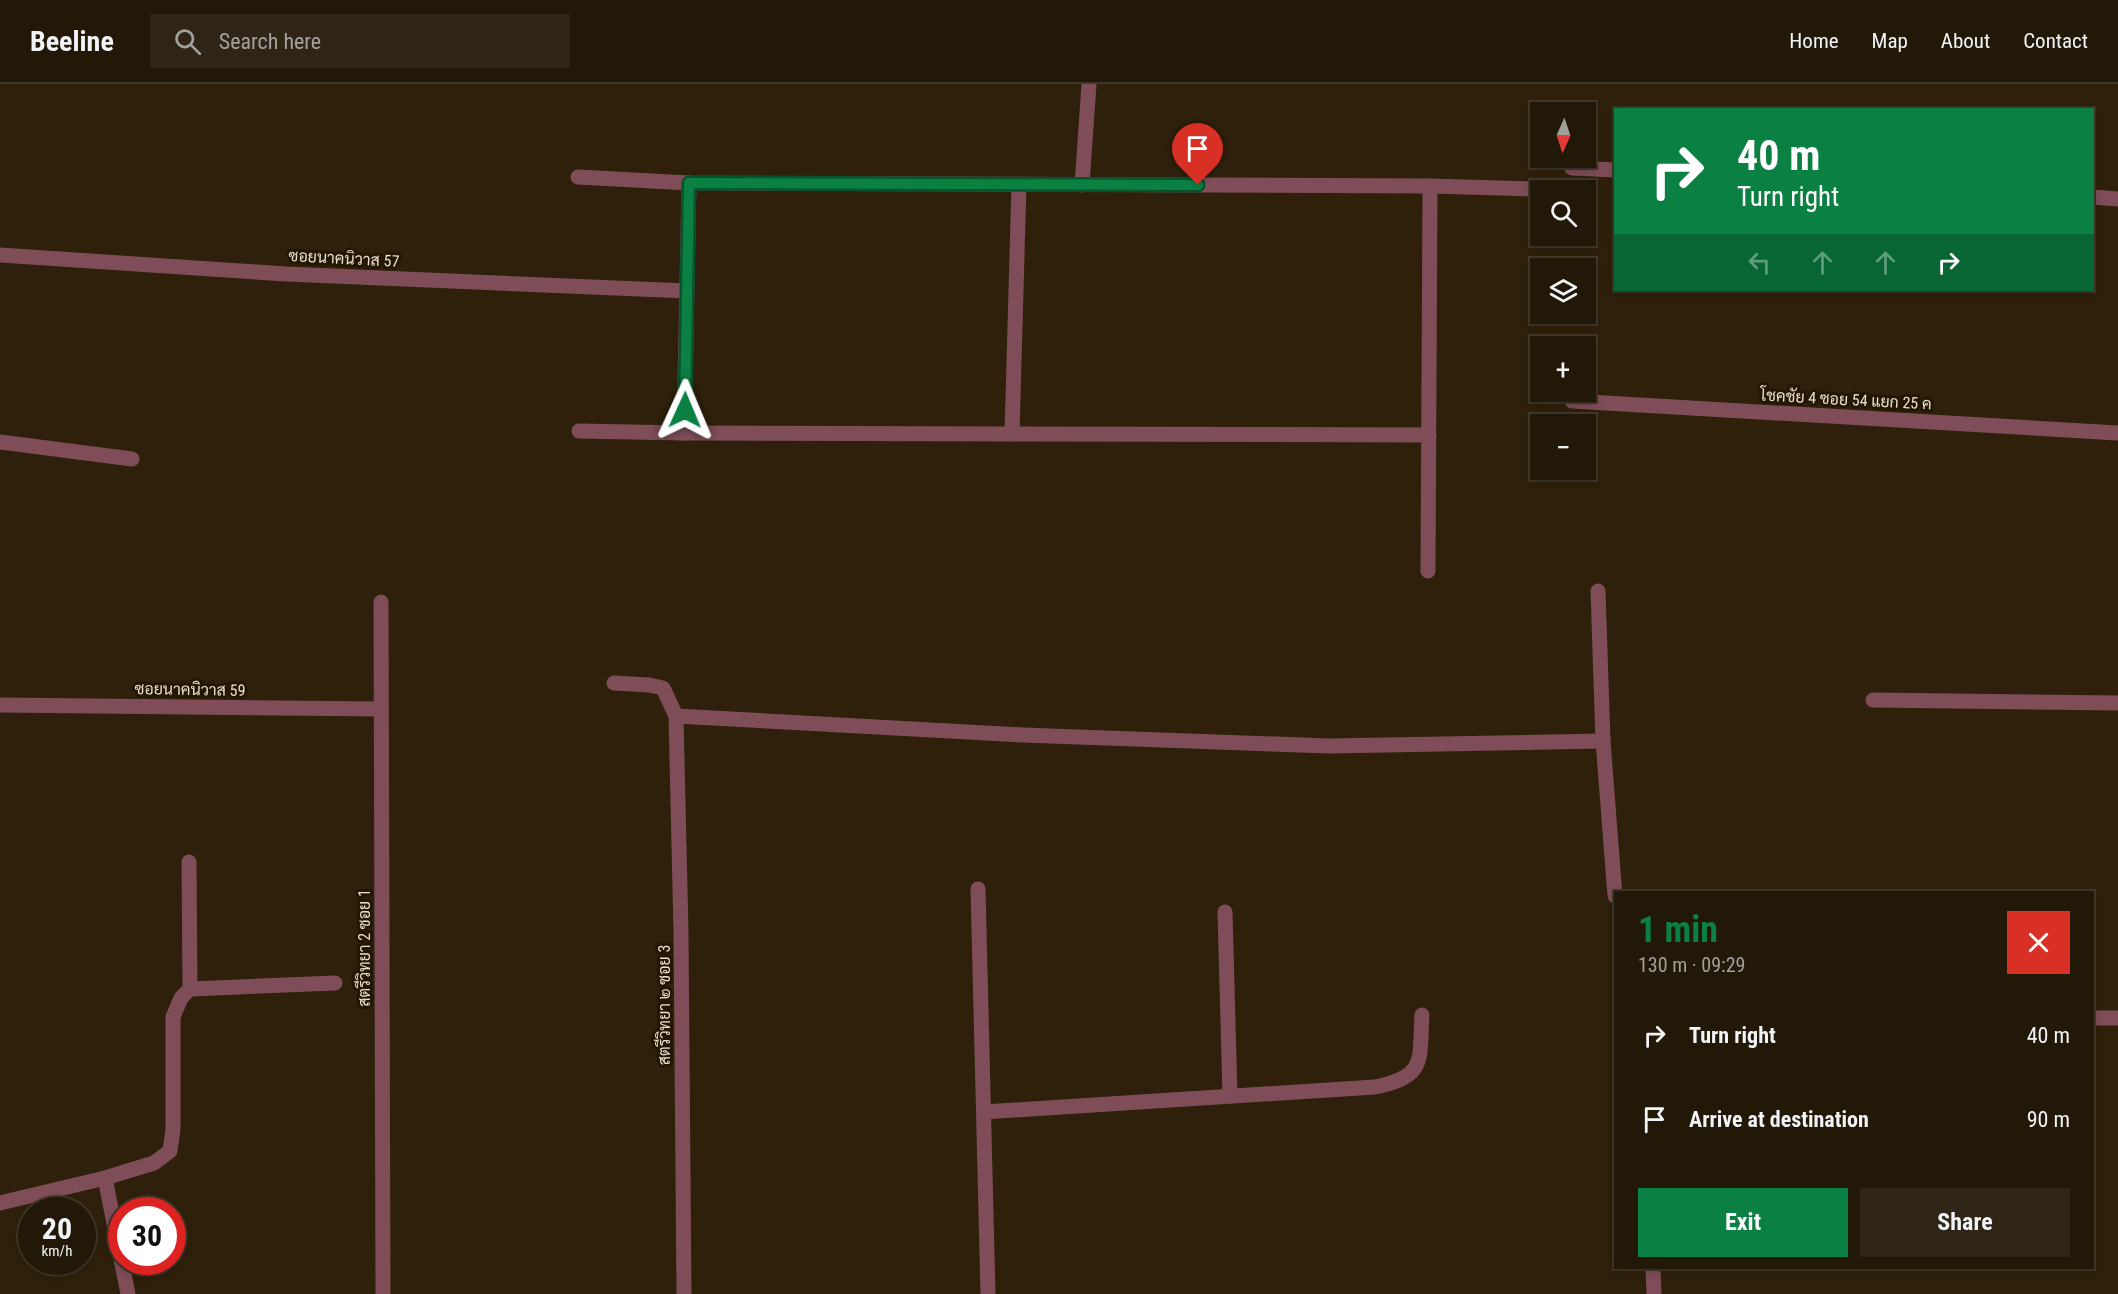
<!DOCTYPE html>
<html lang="en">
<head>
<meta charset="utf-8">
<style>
	body { margin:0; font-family:"Roboto Condensed",Sarabun,sans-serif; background:#2e2516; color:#f1f3f6; height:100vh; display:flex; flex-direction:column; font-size:22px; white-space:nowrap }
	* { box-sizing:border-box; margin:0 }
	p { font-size:20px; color:#a2a09c }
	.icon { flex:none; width:33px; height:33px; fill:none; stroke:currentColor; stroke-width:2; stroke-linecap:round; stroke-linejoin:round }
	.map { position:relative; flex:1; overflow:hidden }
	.side { position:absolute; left:1614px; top:807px; width:480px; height:378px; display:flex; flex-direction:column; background:#221808; border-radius:0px; box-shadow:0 3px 9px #0003,0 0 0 2px #3f3729 }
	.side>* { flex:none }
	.hud { position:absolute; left:1614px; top:24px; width:480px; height:183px; border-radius:0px; box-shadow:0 3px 9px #0003,0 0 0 2px #3f3729; background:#0b8043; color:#fff; overflow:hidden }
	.needle { width:39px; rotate:183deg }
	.tools { position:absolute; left:1530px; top:18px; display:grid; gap:12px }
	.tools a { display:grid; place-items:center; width:66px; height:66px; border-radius:0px; background:#221808; box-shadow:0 3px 9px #0003,0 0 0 2px #3f3729; font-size:30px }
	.speed { position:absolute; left:18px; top:1113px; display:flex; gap:12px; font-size:30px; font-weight:700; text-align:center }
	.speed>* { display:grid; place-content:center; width:78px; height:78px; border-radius:50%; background:#221808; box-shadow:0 3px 9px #0003,0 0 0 2px #3f3729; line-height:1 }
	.speed small { font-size:15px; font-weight:400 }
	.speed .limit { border:9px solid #d22; background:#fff; color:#111 }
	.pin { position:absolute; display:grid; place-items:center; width:51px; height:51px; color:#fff; margin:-62px -26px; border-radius:50% 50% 50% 0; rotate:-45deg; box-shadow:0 0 6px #0007 }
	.pin .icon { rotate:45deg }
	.me { position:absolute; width:66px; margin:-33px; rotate:1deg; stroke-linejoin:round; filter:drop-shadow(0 0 4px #0008) }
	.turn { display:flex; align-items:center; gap:21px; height:126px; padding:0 24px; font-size:27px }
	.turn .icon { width:78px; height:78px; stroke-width:2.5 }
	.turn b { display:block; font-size:42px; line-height:51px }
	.lanes { display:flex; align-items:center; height:57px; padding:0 24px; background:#0003; justify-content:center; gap:30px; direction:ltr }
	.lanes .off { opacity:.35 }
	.round { display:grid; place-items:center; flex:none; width:63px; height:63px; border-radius:0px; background:#2e2516 }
	.head { display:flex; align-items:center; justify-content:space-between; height:102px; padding:0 24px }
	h1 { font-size:36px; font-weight:700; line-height:45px; color:#0b8043 }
	.primary-button { display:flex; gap:12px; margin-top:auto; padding:12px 24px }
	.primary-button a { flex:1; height:69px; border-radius:0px; background:#0b8043; color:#fff; font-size:24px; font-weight:700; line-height:69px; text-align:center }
	.primary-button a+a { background:#2e2516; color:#f1f3f6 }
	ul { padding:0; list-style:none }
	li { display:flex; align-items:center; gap:18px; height:84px; padding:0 24px }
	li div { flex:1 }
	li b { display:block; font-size:22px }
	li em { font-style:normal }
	header { display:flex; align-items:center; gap:36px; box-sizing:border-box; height:84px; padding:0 30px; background:#221808; border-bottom:2px solid #3f3729 }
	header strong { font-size:28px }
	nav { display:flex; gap:33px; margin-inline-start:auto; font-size:21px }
	.search { width:420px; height:54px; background:#2e2516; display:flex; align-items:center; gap:15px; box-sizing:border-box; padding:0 21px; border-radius:0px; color:#a2a09c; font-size:22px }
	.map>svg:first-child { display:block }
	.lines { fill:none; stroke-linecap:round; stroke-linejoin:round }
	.service { stroke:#7e4d57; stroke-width:15 }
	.minor { stroke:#7e4d57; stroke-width:15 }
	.route-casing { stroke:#07532c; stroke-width:15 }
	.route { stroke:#0b8043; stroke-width:10 }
	.labels { text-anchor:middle; stroke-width:6; stroke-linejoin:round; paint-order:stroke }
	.street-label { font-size:16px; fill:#e7ded0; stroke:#241702 }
</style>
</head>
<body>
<header>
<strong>Beeline</strong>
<div class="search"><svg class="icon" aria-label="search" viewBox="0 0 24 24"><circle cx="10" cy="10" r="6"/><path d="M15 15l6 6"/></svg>Search here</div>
<nav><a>Home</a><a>Map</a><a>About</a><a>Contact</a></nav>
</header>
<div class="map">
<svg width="2118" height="1210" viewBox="0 0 2118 1210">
	<rect width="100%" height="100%" fill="#2e200a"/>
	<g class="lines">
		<g class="service">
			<polyline points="0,358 132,375"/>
			<polyline points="1225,828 1230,1012"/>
		</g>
		<g class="minor">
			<polyline points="1572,84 1616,86"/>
			<polyline points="578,93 689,99 1430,102 1536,105"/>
			<polyline points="1082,101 1089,0"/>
			<polyline points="2092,113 2118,115"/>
			<polyline points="0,171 286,190 687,207"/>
			<polyline points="1572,317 2118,349"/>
			<polyline points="579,347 684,349 1429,351"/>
			<polyline points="684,349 689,99"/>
			<polyline points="1012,350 1019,100"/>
			<polyline points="1428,487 1430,102"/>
			<polyline points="1598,507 1603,657 1615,812"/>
			<polyline points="381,518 383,1210"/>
			<polyline points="614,599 649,601 663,604 676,632 681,848 684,1210"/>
			<polyline points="1873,616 2118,619"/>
			<polyline points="0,621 381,625"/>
			<polyline points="676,632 1023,651 1329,662 1603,657"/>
			<polyline points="978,805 988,1210"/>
			<polyline points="190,905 335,899"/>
			<polyline points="2092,934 2118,934"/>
			<path d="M984,1028L1375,1003C1427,992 1419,977 1422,931"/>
			<polyline points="0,1119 105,1094"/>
			<polyline points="1653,1184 1654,1210"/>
			<polyline points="128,1210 105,1094 154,1079 170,1067 173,1046 173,933 181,914 190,905 189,778"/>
		</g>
	</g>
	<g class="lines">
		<g class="route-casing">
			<polyline id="route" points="685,326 689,99 1198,101"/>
		</g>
		<use href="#route" class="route"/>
	</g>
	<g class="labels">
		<g class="street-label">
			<text transform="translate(344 174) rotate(3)" y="6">ซอยนาคนิวาส 57</text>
			<text transform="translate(1846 315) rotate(3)" y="6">โชคชัย 4 ซอย 54 แยก 25 ค</text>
			<text transform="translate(190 605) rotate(1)" y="6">ซอยนาคนิวาส 59</text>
			<text transform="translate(364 864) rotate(-90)" y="6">สตรีวิทยา 2 ซอย 1</text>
			<text transform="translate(664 921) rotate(-90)" y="6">สตรีวิทยา ๒ ซอย 3</text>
		</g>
	</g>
</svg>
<div class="tools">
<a><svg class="needle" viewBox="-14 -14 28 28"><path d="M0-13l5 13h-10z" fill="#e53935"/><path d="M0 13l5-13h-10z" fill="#a2a09c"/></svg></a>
<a><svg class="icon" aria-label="search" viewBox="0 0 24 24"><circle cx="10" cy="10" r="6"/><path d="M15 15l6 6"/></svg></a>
<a><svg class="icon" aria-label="layers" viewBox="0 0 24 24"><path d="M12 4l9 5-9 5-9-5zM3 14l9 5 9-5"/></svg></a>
<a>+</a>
<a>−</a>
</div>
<div class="speed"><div>20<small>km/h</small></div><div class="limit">30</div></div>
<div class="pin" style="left:1198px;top:101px;background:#d93025"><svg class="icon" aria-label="arrive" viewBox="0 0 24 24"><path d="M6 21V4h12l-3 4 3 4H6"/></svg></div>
<svg class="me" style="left:685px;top:326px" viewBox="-20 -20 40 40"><path d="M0-17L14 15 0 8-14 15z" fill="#0b8043" stroke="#fff" stroke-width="4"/></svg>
<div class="hud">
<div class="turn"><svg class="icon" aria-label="right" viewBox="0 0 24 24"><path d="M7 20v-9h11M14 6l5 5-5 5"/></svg><div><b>40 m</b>Turn right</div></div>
<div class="lanes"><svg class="icon off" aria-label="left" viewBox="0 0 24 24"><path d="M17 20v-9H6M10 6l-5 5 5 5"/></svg><svg class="icon off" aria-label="ahead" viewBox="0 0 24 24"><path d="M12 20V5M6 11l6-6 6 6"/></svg><svg class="icon off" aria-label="ahead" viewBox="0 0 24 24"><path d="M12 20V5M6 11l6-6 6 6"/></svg><svg class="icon" aria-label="right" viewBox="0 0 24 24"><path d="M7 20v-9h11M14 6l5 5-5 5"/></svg></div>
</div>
<section class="side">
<div class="head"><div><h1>1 min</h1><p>130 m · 09:29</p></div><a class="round" style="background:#d93025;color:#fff"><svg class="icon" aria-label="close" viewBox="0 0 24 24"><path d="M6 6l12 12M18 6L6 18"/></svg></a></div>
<ul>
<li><svg class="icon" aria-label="right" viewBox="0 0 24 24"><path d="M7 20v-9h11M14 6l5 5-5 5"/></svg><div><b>Turn right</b></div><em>40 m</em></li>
<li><svg class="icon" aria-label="arrive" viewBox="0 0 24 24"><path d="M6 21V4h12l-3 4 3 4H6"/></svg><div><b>Arrive at destination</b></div><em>90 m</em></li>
</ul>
<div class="primary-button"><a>Exit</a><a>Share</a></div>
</section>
</div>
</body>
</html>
